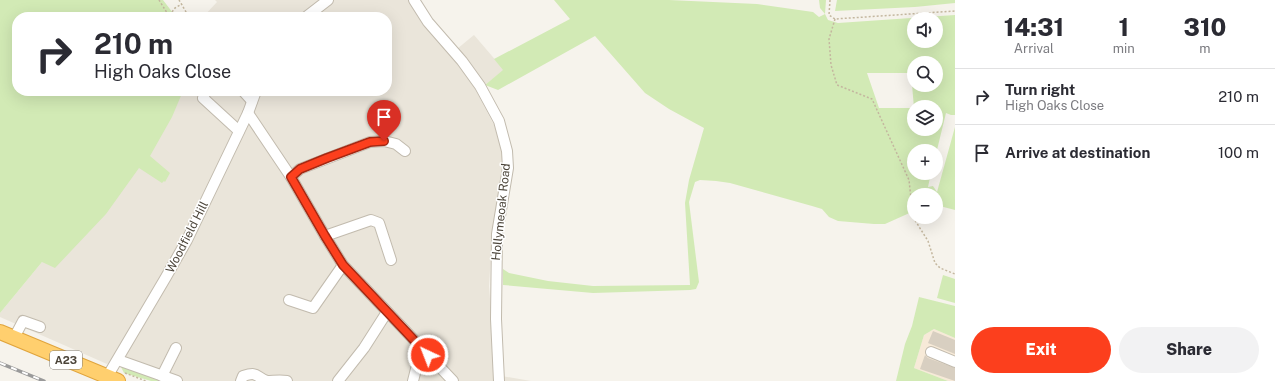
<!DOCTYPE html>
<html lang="en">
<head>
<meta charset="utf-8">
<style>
	body { margin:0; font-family:"Public Sans",sans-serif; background:#f2f2f3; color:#2b2b33; height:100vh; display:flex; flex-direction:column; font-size:15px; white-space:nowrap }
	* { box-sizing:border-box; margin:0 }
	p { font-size:13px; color:#7c7c81 }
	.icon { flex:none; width:22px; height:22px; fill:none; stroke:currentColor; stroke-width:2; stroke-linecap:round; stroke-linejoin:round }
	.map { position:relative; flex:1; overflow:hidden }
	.sheet { display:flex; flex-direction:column; background:#fff; width:320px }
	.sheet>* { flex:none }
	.hud { position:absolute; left:12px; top:12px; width:380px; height:84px; border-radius:16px; box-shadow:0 4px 16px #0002; background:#fff; color:#2b2b33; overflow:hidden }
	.buttons { position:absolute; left:907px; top:12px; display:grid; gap:8px }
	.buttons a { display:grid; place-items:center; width:36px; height:36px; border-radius:50%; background:#fff; box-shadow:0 4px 16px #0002; font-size:20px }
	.pin { position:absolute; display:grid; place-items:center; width:34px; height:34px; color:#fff; margin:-41px -17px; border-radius:50% 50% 50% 0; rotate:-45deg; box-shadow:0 0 4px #0007 }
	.pin .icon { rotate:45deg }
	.me { position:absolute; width:44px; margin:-22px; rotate:317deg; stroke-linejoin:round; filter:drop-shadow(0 0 3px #0008) }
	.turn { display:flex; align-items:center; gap:14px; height:84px; padding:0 16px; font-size:18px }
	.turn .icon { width:52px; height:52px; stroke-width:2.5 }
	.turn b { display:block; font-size:28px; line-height:34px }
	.eta { display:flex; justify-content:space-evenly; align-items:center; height:68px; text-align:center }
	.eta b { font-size:24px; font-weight:800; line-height:28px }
	.action { display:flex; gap:8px; margin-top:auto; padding:8px 16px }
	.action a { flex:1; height:46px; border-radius:24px; background:#fc3f1d; color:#fff; font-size:16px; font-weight:800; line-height:46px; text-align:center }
	.action a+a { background:#f2f2f3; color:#2b2b33 }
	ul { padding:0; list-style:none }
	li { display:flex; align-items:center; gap:12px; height:56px; padding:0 16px; border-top:1px solid #e1e1e2 }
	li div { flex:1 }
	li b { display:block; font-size:15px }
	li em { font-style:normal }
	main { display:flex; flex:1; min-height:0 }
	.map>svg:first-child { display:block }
	.residential { fill:#eae5da }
	.commercial { fill:#f7ead8 }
	.green { fill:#d2eab5; fill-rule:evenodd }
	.building { fill:#d8cfc1 }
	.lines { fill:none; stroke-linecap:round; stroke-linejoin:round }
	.minor-casing { stroke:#c2bbae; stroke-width:12 }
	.highway-casing { stroke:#e0a43c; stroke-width:16 }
	.path { stroke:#c4b79f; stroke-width:1.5; stroke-dasharray:2 2; stroke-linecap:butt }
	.minor { stroke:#fff; stroke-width:10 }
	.highway { stroke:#ffcf6e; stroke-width:14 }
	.rail-casing { stroke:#9a9a9a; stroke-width:3.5 }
	.rail { stroke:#fff; stroke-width:2; stroke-dasharray:6; stroke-linecap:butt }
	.route-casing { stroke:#a42913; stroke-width:10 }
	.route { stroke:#fc3f1d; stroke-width:7 }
	.labels { text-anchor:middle; stroke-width:3; stroke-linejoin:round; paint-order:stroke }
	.shield { fill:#fff; stroke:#817c74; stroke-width:1 }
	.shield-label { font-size:11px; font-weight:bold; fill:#4b4439 }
	.street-label { font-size:12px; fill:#4b4439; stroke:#fff }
</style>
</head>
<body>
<main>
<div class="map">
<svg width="955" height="381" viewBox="0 0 955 381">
	<rect width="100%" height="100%" fill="#f6f3ec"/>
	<g class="residential">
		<polygon points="215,0 410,0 418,17 450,54 475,89 494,125 502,151 503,172 492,238 489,286 496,375 531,381 169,381 111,361 107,364 0,317 0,313 42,262 161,91 387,91 387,17 203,17 217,2"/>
		<polygon points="474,35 504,70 485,85 457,49"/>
	</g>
	<polygon class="commercial" points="934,329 955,338 955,381 948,381 914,368 924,335"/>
	<g class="green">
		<polygon points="0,0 163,0 176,17 17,17 17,91 183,91 172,117 150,156 170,173 165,182 164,181 162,183 139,168 106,214 55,268 42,262 0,313"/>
		<path d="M554,0H669L757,4L813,12L819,17L825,14L820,8L819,0H826L825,14L828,20L838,23L955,15V115H951L946,113L936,154V151H914V173H931L928,187L933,186L937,192L955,127V210L936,205V195H914V211L885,224H874L838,221L829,217L822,209L812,206L730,183L716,181L700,180L695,182L689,202L699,282L696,289L690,290L593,293L503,285V269L509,273L548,281L593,286L690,285L685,203L689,180L704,128L669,109L645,93L595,36L498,90L485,85L503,70L494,59L570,19ZM914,19H936V41H914ZM914,63H936V85H914ZM867,73H911L914,108H879ZM914,107H936V129H914Z"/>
		<polygon points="837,0 955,0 955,3 915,7 835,11"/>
		<polygon points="943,275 955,279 955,303 937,298"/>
		<polygon points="919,297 955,306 955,338 934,329 924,335 914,368 948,381 896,381 905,344 912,326"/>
		<polygon points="122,364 169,381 151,381 124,373 121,367"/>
	</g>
	<g class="building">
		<polygon points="933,331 955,340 955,354 928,343"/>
		<polygon points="925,355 928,358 955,368 955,381 920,369"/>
	</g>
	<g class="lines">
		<g class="minor-casing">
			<g id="minor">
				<polyline points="414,0 428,22 462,61 480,86 499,121 507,151 508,168 497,234 496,319 499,381"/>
				<polyline points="306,17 328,0"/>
				<polyline points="206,91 203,98 239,131"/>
				<polyline points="243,91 252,101"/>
				<polyline points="248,113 291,177 325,236 343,265 453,381"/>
				<polyline points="291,177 300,169 370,142 384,141 396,144 405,151"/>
				<polyline points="325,236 371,220 379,223 391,260"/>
				<polyline points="289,300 313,308 343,265"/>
				<polyline points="14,338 23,321 40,327"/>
				<polyline points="931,352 955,362"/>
				<polyline points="118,360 177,381"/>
				<polyline points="162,376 176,348"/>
				<polyline points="107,377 166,277 187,240 248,113 256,91"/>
				<path d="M241,381L243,376C259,371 255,377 267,381C273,381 280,380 287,381"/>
				<polyline points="338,381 364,348 387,312"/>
				<polyline points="413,381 416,369 428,355"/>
			</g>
		</g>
		<g class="highway-casing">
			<polyline id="highway" points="0,332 118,381"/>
		</g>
		<g class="path">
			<polyline points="159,0 169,16 175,8 182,4"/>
			<polyline points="179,0 189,17"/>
			<polyline points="830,0 829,15 835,19 955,11"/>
			<polyline points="835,19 829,39 831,65 837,85 872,99 909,180 913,217 928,241 935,263 940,268 955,274"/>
			<polyline points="125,373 146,381"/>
		</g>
		<use href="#minor" class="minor"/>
		<use href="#highway" class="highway"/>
		<g class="rail-casing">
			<polyline id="rail" points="0,363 44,381"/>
		</g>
		<use href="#rail" class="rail"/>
	</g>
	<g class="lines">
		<g class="route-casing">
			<polyline id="route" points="384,141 370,142 327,158 300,169 291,177 325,236 343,265 428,355"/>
		</g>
		<use href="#route" class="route"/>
	</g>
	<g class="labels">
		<rect class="shield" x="50" y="351" width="32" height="18" rx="3"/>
		<g class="shield-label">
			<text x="66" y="364">A23</text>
		</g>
		<g class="street-label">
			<text transform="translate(501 212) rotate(-84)" y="4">Hollymeoak Road</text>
			<text transform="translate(187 237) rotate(-63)" y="4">Woodfield Hill</text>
		</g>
	</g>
</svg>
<div class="buttons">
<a><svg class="icon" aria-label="sound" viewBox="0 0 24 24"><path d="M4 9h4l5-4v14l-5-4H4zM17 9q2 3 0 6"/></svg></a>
<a><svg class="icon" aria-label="search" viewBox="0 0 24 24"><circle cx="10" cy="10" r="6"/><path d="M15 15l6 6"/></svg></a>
<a><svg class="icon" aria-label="layers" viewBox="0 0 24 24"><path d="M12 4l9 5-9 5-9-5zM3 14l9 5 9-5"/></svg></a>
<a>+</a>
<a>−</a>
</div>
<div class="pin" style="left:384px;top:141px;background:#d93025"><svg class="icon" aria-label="arrive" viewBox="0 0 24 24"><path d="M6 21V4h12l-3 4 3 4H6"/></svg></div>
<svg class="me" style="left:428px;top:355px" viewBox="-20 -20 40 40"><circle r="17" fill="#fc3f1d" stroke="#fff" stroke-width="3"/><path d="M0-11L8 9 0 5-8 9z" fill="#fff"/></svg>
<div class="hud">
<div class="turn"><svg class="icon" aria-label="right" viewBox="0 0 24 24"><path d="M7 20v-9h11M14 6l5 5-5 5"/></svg><div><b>210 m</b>High Oaks Close</div></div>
</div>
</div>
<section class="sheet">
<div class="eta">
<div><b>14:31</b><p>Arrival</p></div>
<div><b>1</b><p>min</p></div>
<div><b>310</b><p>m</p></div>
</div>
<ul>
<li><svg class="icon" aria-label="right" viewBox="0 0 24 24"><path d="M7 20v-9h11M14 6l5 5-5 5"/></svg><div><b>Turn right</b><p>High Oaks Close</p></div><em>210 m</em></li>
<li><svg class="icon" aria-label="arrive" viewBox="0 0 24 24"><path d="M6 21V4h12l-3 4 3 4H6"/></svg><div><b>Arrive at destination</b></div><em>100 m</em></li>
</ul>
<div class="action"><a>Exit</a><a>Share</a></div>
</section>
</main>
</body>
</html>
